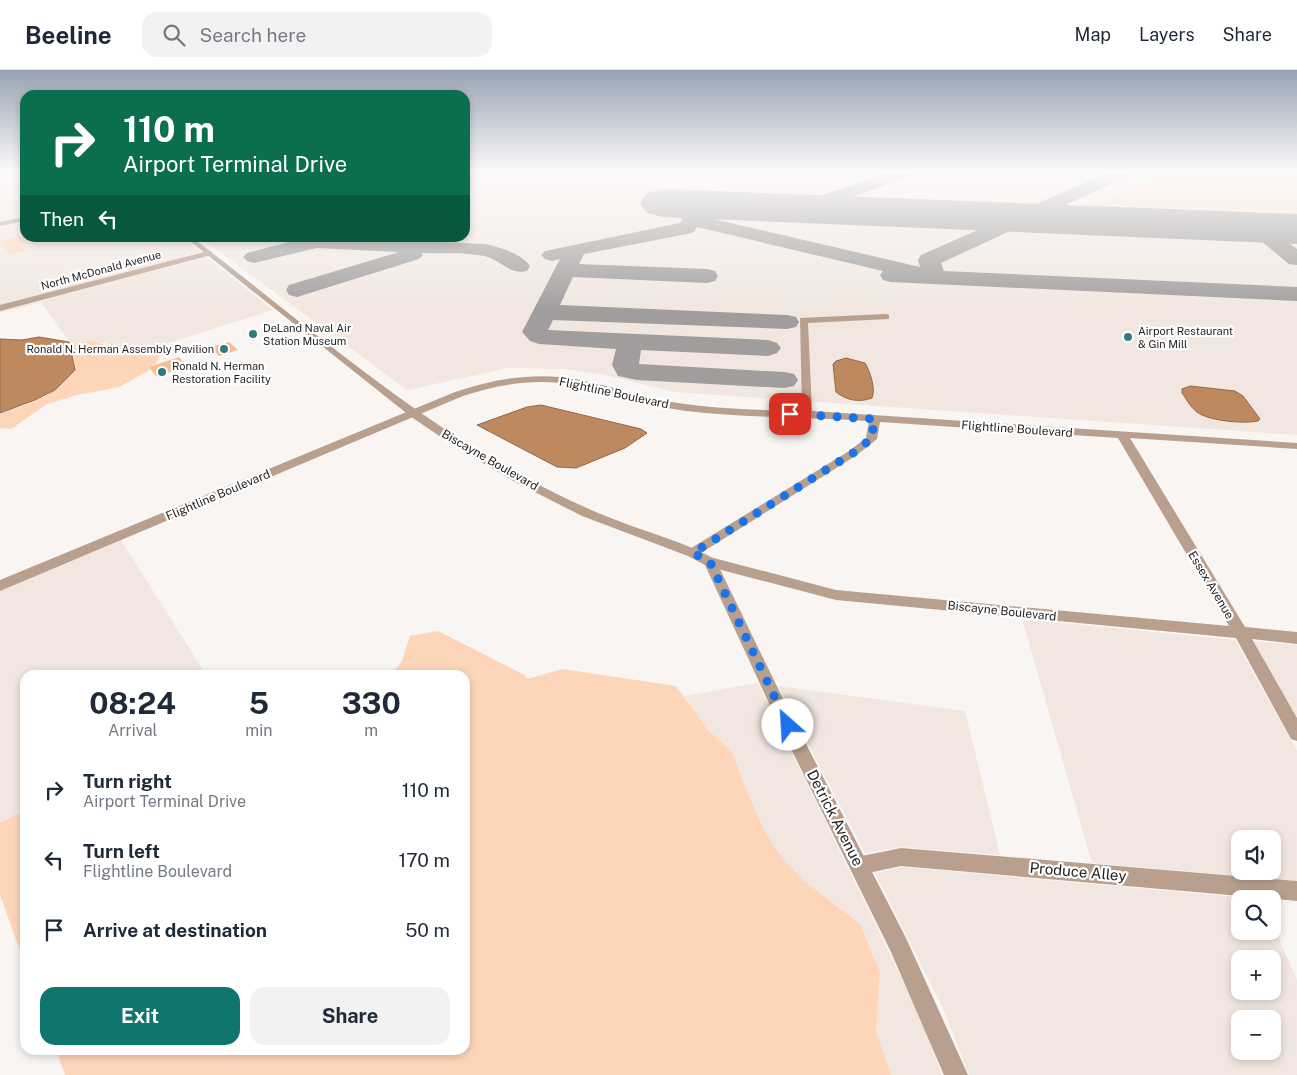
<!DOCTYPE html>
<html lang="en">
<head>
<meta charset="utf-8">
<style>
	body { margin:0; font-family:"Public Sans",sans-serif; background:#f2f2f3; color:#1f2937; height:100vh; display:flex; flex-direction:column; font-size:19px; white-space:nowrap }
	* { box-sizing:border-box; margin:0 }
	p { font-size:16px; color:#747a83 }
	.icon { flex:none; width:28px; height:28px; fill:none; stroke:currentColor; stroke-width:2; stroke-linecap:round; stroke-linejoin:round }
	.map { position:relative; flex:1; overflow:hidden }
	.side { position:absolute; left:20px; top:600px; width:450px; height:385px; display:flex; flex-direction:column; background:#fff; border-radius:15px; box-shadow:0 2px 8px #0003 }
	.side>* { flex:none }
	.hud { position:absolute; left:20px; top:20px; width:450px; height:152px; border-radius:15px; box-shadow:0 2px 8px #0003; background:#0b6e4f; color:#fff; overflow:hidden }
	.buttons { position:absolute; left:1231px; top:760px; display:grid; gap:10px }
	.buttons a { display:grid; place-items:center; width:50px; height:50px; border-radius:10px; background:#fff; box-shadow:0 2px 8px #0003; font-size:25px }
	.pin { position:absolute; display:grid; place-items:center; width:42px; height:42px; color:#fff; margin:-21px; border-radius:10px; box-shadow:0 2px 8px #0006 }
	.me { position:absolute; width:55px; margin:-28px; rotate:334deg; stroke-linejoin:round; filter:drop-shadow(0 0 4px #0008) }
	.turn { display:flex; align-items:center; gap:18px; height:105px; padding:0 20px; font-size:22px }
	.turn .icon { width:65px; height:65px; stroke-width:2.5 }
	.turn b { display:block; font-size:35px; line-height:42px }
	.then { display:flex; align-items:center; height:48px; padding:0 20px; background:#0003; gap:10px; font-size:19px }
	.eta { display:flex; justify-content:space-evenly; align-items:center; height:85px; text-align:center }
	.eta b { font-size:30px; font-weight:700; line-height:35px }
	.cta { display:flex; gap:10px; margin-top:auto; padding:10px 20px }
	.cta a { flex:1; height:58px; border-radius:15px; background:#0f766e; color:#fff; font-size:20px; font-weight:700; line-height:58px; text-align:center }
	.cta a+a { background:#f2f2f3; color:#1f2937 }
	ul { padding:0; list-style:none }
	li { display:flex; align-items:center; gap:15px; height:70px; padding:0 20px }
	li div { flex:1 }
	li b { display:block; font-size:19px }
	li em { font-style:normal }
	header { display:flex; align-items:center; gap:30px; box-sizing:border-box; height:70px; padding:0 25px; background:#fff; border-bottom:1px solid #e0e1e3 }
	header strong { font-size:24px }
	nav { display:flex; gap:28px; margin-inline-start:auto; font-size:18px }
	.search { width:350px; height:45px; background:#f2f2f3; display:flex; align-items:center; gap:12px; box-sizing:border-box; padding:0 18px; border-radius:15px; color:#747a83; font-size:19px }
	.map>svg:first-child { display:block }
	.built { fill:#f1e7e0; fill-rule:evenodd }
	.green { fill:#fdd6ba }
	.water { fill:#bf8960; stroke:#90694c }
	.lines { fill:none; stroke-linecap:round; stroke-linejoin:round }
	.taxiway { fill:#a09d9c; fill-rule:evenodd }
	.runway { fill:#a09d9c; fill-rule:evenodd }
	.building { fill:#f7be94 }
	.minor { fill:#b9a08e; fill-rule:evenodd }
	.tertiary { fill:#b9a08e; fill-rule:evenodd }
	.route { stroke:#1a73e8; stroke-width:9; stroke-dasharray:0 16.2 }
	.poi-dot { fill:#307882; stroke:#fff; stroke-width:2 }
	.labels { text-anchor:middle; stroke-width:4.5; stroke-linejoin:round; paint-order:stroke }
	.far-street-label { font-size:11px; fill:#211f1f; stroke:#fff }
	.far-poi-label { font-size:11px; fill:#211f1f; stroke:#fff; text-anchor:start }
	.street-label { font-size:12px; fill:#211f1f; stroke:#fff }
	.near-street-label { font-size:15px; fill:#211f1f; stroke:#fff }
</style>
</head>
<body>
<header>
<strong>Beeline</strong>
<div class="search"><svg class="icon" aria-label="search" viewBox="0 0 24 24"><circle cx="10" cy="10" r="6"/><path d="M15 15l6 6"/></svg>Search here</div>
<nav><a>Map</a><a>Layers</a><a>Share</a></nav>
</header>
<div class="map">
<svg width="1297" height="1005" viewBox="0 0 1297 1005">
	<rect width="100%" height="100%" fill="#f8f5f3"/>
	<g class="built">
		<polygon points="0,102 25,102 25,142 20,145 22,148 0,153"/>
		<polygon points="465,102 1297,102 1297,365 675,322 605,305 565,299 508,298 407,320 201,168 465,168"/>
		<polygon points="25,150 25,168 183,168 201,183 0,236 0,155"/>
		<polygon points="204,185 273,240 159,276 135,278 115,277 106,273 91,271 71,274 41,232 0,243 0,240"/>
		<polygon points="121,470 206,605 25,605 25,743 15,745 0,753 0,520"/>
		<path d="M1022,549L1235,570L1297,681V811L1092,793ZM1240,769H1272V801H1240Z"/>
		<polygon points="1253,571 1297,575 1297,648"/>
		<polygon points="758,613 921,948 942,1005 891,1005 876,961 880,902 860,854 803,810 776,780 763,757 744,715 732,681 708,660 684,626"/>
		<polygon points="778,616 965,641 1000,785 901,777 865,783"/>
		<path d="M903,797L1259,829H1240V861H1272L1273,855L1297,910V1005H969L943,938L875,803ZM1240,889H1272V921H1240ZM1240,949H1272V981H1240Z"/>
	</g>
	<g class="green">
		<polygon points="1166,102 1297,102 1297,141 1101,134"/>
		<polygon points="25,165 25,168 35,169 19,173 25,181 9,184 0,173 0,171"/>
		<path d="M91,271C100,272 109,277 118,277C130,278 152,274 162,278L157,292L148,301L119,317L77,325L47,334L11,359L0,358V343C18,338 39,331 55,320C63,314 69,303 74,295L71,274Z"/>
		<polygon points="438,561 525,605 527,609 563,599 676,616 708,660 732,681 744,715 763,757 776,780 803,810 860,854 880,902 876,961 891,1005 65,1005 56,980 465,980 465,605 391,605 402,591 410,566"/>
		<polygon points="25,743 25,895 0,825 0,753 15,745"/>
	</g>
	<g class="water">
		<polygon points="39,267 69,272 75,300 55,320 35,330 0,343 0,269 22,270"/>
		<path d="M846,288L865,293C870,301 876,319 872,328C859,333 846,330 836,322L833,294L836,291Z"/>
		<path d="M1190,316L1235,321L1243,326L1260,349L1258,351C1244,354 1212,351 1200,344C1192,340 1187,330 1182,323V319Z"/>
		<polygon points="541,335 641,359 647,363 625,378 576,398 557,397 477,355 527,337"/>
	</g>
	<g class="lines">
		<g class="taxiway">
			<polygon points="891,102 914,102 912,106 806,143 799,145 792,143 790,139 792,135"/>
			<path d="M1109,102H1130L1128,106L941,193L944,201L1297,217V231L891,212L883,210L880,205L883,201L697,157L694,162L687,164L584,184L579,194L707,199L715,201L718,206L715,211L707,213L573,207L560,235L787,245L796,247L799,252L796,257L787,259L553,250L548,260L768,270L777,273L781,278L777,283L768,286L641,280L639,294L784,302L794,304L798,310L794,316L784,318L637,310L618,306L612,295L616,279L539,274L530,271L522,262L560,189L552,191L545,189L541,185L545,181L680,153C685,146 679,137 684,130L691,128L698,130L700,134L701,146L920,197L918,190L921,185Z"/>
			<polygon points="1257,152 1264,154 1297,179 1297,195 1289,194 1250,162 1247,158 1250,154"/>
			<path d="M304,168H352L485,174C499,177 521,183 530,196L527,201C509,205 500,189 484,186C464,182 441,184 421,183L423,185L419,189L297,227L289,225L286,220L289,215L399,182L317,178L254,193L247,191L243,187L247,183Z"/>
		</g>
		<polygon class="runway" points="663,119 1297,144 1297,174 663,147 647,143 640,133 647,123"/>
	</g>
	<g class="building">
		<polygon points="229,272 238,280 219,286 211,277"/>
		<polygon points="179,287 187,297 156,306 149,297"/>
	</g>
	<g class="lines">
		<g class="minor">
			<polygon points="25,142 25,147 23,146 22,144"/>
			<polygon points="208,181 211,181 211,185 0,241 0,235"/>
			<path d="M886,244L889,245V249L808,253L812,341L1297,373V379L1130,368L1245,557L1297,562V574L1252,569L1297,648V671L1291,669L1236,568L836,530L710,497L705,495L703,492L705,489L710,487L836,520L1229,556L1118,368L880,352L877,369L857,385L693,488L688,486L686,483L688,480L849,381L866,368L869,351C808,347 747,348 686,341C648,336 613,322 575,315C537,308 499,314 463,326L0,521V510L455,322C494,309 534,302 575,309C608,315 639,327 672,332C715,339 758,340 802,341L800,248Z"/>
			<polygon points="901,778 1297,811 1297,831 901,796 859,805 852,802 849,795 852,788"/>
		</g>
		<g class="tertiary">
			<polygon points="25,147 25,151 0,156 0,152"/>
			<path d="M186,168H193C300,250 405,342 524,407C554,423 584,438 616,450C649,463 684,472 715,489L787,637L906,868L968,1005H944L891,882L773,642L705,495L688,486L582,446L515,412L451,374L410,346Z"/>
		</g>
	</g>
	<linearGradient id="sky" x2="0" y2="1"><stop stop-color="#97a3b2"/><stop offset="0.42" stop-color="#fcfafa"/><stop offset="1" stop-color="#fcfafa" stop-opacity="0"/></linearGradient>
	<rect width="1297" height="242" fill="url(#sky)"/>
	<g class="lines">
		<polyline class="route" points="788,655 710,492 693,483 853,383 871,369 875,349 790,344"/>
	</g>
	<g class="poi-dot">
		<circle cx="253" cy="264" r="5"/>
		<circle cx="1128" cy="267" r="5"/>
		<circle cx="224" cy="279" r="5"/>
		<circle cx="162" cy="302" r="5"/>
	</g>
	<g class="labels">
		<g class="far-street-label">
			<text transform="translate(101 200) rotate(-15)" y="4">North McDonald Avenue</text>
		</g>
		<g class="far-poi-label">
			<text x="263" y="262">DeLand Naval Air<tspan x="263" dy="13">Station Museum</tspan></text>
			<text x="1138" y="265">Airport Restaurant<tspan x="1138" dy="13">&amp; Gin Mill</tspan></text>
			<text x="214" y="283" text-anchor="end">Ronald N. Herman Assembly Pavilion</text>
			<text x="172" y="300">Ronald N. Herman<tspan x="172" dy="13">Restoration Facility</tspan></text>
		</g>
		<g class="street-label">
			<text transform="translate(614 323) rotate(12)" y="4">Flightline Boulevard</text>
			<text transform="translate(1017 359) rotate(4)" y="4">Flightline Boulevard</text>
			<text transform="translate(490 390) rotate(30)" y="4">Biscayne Boulevard</text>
			<text transform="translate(218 425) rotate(-23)" y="4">Flightline Boulevard</text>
			<text transform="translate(1211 515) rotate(59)" y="4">Essex Avenue</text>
			<text transform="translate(1002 541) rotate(6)" y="4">Biscayne Boulevard</text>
		</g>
		<g class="near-street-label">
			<text transform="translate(835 748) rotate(63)" y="5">Detrick Avenue</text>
			<text transform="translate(1078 802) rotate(5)" y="5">Produce Alley</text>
		</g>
	</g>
</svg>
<div class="buttons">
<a><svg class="icon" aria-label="sound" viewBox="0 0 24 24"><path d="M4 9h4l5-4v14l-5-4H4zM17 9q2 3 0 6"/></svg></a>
<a><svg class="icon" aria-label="search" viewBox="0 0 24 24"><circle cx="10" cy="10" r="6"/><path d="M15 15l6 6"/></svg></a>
<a>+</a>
<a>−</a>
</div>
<div class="pin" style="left:790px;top:344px;background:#d93025"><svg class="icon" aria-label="arrive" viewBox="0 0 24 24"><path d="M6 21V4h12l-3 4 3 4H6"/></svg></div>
<svg class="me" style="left:788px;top:655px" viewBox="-20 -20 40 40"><circle r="19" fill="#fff"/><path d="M0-13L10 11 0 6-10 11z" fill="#1a73e8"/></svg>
<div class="hud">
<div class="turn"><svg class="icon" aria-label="right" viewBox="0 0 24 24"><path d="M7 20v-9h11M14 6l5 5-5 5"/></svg><div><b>110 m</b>Airport Terminal Drive</div></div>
<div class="then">Then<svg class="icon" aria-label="left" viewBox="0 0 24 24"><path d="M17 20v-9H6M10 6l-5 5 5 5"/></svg></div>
</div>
<section class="side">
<div class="eta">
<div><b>08:24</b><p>Arrival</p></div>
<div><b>5</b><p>min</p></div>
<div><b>330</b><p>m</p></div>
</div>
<ul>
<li><svg class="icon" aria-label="right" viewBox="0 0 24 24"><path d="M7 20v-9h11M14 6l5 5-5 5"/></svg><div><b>Turn right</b><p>Airport Terminal Drive</p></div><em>110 m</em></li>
<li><svg class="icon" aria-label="left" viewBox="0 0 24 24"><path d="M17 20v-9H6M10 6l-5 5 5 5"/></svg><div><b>Turn left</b><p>Flightline Boulevard</p></div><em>170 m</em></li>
<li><svg class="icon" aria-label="arrive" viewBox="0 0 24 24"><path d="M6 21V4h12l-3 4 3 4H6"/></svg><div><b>Arrive at destination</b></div><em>50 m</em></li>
</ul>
<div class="cta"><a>Exit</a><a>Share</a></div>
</section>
</div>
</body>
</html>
